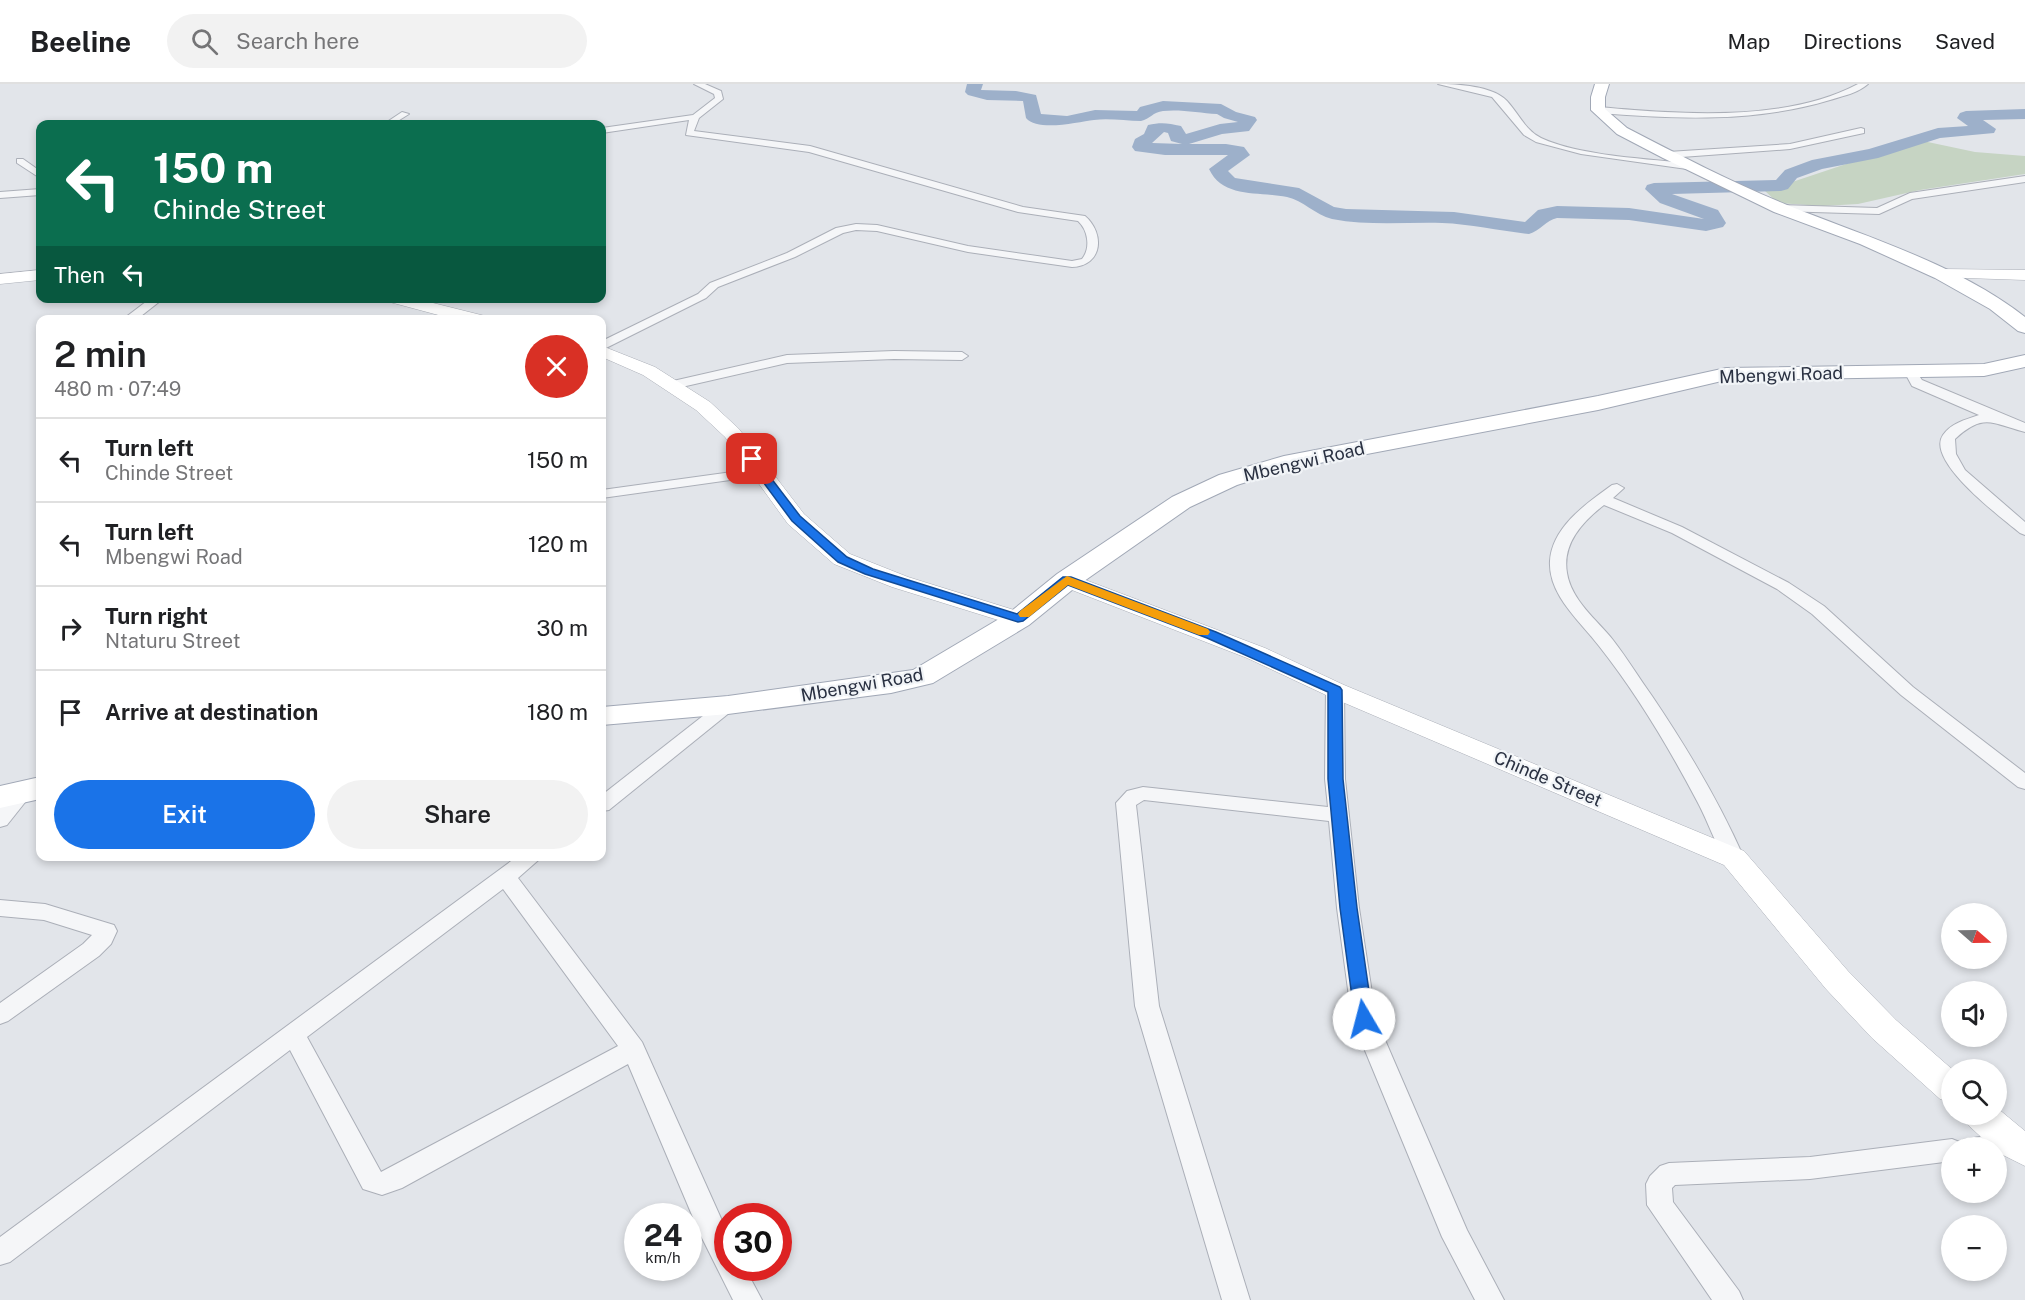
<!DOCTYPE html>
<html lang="en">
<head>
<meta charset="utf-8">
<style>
	body { margin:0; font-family:"Public Sans",sans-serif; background:#f2f2f2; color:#202124; height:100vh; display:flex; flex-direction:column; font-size:22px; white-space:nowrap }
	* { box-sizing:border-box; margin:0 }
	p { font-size:20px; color:#757577 }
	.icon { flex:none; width:33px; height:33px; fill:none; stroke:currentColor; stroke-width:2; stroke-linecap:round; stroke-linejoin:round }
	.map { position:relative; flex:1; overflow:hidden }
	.side { position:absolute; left:36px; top:231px; width:570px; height:546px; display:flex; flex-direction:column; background:#fff; border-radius:12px; box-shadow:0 3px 9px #0003 }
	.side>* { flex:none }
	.banner { position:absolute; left:36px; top:36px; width:570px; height:183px; border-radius:12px; box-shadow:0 3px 9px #0003; background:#0b6e4f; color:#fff; overflow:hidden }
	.needle { width:39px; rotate:110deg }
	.buttons { position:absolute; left:1941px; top:819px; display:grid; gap:12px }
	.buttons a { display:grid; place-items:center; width:66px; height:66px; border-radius:50%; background:#fff; box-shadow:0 3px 9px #0003; font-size:30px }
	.speed { position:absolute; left:624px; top:1119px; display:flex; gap:12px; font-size:30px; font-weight:700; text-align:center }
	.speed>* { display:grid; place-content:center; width:78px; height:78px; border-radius:50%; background:#fff; box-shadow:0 3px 9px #0003; line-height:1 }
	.speed small { font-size:15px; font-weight:400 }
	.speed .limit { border:9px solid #d22; background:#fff; color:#111 }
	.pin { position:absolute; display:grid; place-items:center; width:51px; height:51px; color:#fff; margin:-26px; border-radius:12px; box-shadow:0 3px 9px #0006 }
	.me { position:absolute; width:66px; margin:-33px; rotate:352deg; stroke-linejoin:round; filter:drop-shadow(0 0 4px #0008) }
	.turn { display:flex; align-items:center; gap:21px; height:126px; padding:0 18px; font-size:27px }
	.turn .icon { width:78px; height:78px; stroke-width:2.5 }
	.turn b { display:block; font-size:42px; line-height:51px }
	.then { display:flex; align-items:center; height:57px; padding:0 18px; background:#0003; gap:12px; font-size:22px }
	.round { display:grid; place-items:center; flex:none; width:63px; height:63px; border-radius:32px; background:#f2f2f2 }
	.overview { display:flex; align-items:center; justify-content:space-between; height:102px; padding:0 18px }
	h1 { font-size:36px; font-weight:600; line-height:45px }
	.action { display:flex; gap:12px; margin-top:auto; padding:12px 18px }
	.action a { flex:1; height:69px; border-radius:36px; background:#1a73e8; color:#fff; font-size:24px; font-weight:600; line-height:69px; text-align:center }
	.action a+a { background:#f2f2f2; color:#202124 }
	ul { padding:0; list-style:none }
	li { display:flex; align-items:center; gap:18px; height:84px; padding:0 18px; border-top:2px solid #e0e0e0 }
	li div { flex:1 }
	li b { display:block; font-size:22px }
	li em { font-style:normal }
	header { display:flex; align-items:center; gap:36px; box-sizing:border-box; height:84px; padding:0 30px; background:#fff; border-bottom:2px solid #e0e0e0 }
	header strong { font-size:28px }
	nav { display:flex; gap:33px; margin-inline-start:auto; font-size:21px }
	.search { width:420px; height:54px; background:#f2f2f2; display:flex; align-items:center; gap:15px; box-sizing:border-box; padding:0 21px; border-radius:33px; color:#757577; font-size:22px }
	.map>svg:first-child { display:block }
	.green { fill:#c6d4c3 }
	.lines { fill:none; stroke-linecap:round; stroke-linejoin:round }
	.river { fill:#9db0ca; fill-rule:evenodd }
	.street-casing { stroke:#abafb8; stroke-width:2 }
	.secondary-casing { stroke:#abafb8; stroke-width:1 }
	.primary-casing { stroke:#a1a8b6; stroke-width:2 }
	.street { fill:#f5f6f8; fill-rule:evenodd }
	.secondary { fill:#fff; fill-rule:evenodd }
	.primary { fill:#fff; fill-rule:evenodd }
	.route { fill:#1a73e8; stroke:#114b97; stroke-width:1.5 }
	.slow { fill:#f59e0b }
	.labels { text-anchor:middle; stroke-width:4.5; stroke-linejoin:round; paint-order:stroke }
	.street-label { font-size:18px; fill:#2a3142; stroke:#f1f4f7 }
</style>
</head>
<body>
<header>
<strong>Beeline</strong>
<div class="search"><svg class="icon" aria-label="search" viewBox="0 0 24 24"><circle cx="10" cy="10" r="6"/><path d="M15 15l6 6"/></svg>Search here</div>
<nav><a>Map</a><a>Directions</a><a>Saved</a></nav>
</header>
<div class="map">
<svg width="2025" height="1216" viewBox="0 0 2025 1216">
	<rect width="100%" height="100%" fill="#e2e5ea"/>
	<polygon class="green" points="1923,57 1975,68 2025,72 2025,90 1920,106 1858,120 1823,122 1778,119 1765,107 1900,62"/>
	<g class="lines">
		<path class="river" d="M967,0H983L981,6L1016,7L1036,11L1041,30L1067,32L1095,26L1137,27L1140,23L1163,17L1221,20L1236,28L1255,33L1257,36L1249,47L1222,50L1189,60H1226L1244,63L1250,71L1228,87L1235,94L1299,104L1334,123L1346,125L1454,128L1525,138L1538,126L1557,122L1629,124L1704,135L1660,119L1645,105L1647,101L1654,99L1776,96L1785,86L1812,76L1869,65L1938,44L1968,42L1957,34L1960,29L1966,27L2025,25V35L1983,36L1996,45L1994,49L1940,54L1878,74L1822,85L1797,94L1788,105L1781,107L1672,110L1718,126L1726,139L1723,143L1706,147L1629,136L1557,134C1546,136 1540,147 1529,150C1500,147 1471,140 1442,139C1406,138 1368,142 1332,135C1315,131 1303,116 1287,113C1259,107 1223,115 1209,85L1228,71H1165L1135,67L1132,63L1135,55L1144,50L1148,41C1161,38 1168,39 1181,42L1186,50L1220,40L1238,38L1224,34L1217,30C1200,29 1180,25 1163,27C1153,28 1150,35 1141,37C1126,37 1109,34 1094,36C1078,38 1038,48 1026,34L1023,17L987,16L968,11L965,8ZM1164,48L1168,49L1171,57L1182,60L1152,59Z"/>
		<g class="street-casing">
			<g id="street">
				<path d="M694,0H705L721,7L723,15L699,34L694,47L810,62L1023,123L1085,132C1105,149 1103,182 1072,183L968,168L877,147L856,146L843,149L795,173L718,203L706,214L602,266V257L698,210L710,199L787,169L836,144L856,140L877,141L968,162L1072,177L1082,175C1091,164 1088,146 1078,137L1018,128L809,68L686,51L689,36L602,49V44L693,31L715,14L714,10Z"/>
				<path d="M1438,0C1458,0 1493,2 1507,17C1519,30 1525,46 1541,54C1579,72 1651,75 1694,80L1699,83L1694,86L1581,70L1536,58L1524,51L1492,13Z"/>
				<path d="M1858,0H1868C1858,9 1843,12 1830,16C1754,39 1677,35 1598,29L1594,26L1598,23C1678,30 1785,39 1858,0Z"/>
				<polygon points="402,28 409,30 393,40 384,40"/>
				<polygon points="1861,44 1864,45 1864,49 1790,65 1668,74 1663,71 1668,68 1790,60"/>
				<polygon points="17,75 23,75 40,87 40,94 17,79"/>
				<polygon points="2025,92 2025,98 1912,115 1879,130 1780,127 1775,124 1780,121 1877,124 1910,109"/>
				<polygon points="40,105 40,111 0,114 0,108"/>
				<polygon points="151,214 164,214 136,236 122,236"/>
				<polygon points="894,267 962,268 968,272 962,276 894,275 787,279 673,305 667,301 673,297 787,271"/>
				<path d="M1911,285L1915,286L1922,296L2025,339V348C1993,340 1984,328 1955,355L1956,370L1965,386L2025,438V451L2020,449C2002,434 1925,377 1943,351C1951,339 1965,336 1979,331L1912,302L1905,289Z"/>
				<polygon points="761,384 766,385 768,388 766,391 602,414 602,406"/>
				<path d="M1617,400L1624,404L1613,414L1682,443L1789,499L1824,522L1913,603L2025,689V705L2018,703L1901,611L1812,530L1777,505L1672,449L1604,421C1582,438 1562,460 1567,489C1571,516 1597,536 1613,556C1627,574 1639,594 1652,612C1687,664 1719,717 1744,774L1741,779L1734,781L1727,779C1715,760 1708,737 1697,717C1669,664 1637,610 1599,562C1580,537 1548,511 1550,477C1552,443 1587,419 1612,401Z"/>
				<polygon points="1335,601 1341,602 1344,606 1345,695 1359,824 1376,935 1467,1146 1504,1216 1475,1216 1442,1153 1352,935 1337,824 1329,737 1144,716 1136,721 1159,922 1250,1216 1222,1216 1135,922 1116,719 1127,707 1143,703 1328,723 1325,695 1326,606 1329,602"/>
				<polygon points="728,615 734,617 737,621 734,625 609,726 602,727 602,711 722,617"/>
				<polygon points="24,701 31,702 34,707 7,741 0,743 0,723 17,702"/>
				<path d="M518,772H543L518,794L642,958L728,1150V1184H745L762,1216H733L700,1150L628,980L402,1104L382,1111L363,1105L290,966L10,1178L0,1181V1153ZM503,805L618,962L381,1088L307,953Z"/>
				<polygon points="0,816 45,820 114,841 117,847 111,860 99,872 8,937 0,940 0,919 83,860 92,851 44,836 0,832"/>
				<polygon points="2012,1047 2021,1050 2025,1058 2021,1066 1996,1071 1996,1064 1952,1064 1952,1077 1810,1095 1675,1101 1672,1104 1673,1118 1739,1207 1743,1216 1712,1216 1647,1121 1646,1100 1650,1092 1660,1082 1669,1079 1810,1073 1952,1055 1962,1059 1963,1056"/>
			</g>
		</g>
		<g class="secondary-casing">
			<g id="secondary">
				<polygon points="1942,185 2025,186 2025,196 1936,193 1934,190"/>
				<polygon points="40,186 40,196 0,200 0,190"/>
				<polygon points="384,214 413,214 485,232 487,236 457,236 386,217"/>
				<polygon points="602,262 655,283 710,318 739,345 804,430 850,470 908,493 1027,530 1031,535 1027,540 1019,542 1011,540 892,503 834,480 788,440 725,353 696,326 643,291 602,273"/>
				<polygon points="1067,489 1265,564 1344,601 1744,767 1848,887 1896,936 1953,986 1952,986 1952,1019 1940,1015 1872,954 1826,905 1724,781 1326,611 1247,574 1059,501 1056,496 1059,491"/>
				<polygon points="1996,1023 2025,1047 2025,1082 1999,1069 1996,1064 1993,1064 1967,1040 1963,1030 1996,1030"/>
			</g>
		</g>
		<g class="primary-casing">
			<g id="primary">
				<path d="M1595,0H1609L1605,13V25L1627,44C1679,71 1733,99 1787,121C1869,154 1955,179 2025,233V249L2018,247L1990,225L1935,194L1860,160L1774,128L1663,74L1617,50L1591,26V13Z"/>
				<polygon points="2025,271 2025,283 1984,292 1726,296 1598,326 1288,385 1237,401 1190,423 1077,502 1029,541 933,599 891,609 728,630 602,641 602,623 728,612 913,586 1009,529 1057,490 1172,413 1219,391 1284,372 1598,312 1726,284 1984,280"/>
				<polygon points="40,693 40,715 0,724 0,702"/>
			</g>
		</g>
		<use href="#street" class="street"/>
		<use href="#secondary" class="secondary"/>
		<use href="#primary" class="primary"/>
	</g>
	<polygon class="route" points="752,372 755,373 800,432 847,473 873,485 1017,530 1063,493 1071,493 1216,548 1340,603 1342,606 1343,695 1357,824 1373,935 1370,940 1364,942 1358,940 1355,935 1340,824 1328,695 1328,608 1207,554 1068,501 1023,537 1018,538 865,490 838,478 792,437 746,375"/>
	<polygon class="slow" points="1067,492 1208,545 1210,548 1208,551 1199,551 1068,501 1029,533 1020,533 1018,530 1020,527"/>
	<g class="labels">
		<g class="street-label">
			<text transform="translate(1781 291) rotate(-2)" y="6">Mbengwi Road</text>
			<text transform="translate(1304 378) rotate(-13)" y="6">Mbengwi Road</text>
			<text transform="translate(862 601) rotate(-10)" y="6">Mbengwi Road</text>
			<text transform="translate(1548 695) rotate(23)" y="6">Chinde Street</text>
		</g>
	</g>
</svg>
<div class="buttons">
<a><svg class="needle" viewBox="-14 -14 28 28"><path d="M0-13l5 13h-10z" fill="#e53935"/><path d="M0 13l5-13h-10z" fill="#757577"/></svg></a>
<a><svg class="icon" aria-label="sound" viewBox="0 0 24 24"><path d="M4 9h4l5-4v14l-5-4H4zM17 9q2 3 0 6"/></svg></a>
<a><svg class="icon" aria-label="search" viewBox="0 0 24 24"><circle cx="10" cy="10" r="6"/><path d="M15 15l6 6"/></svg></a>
<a>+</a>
<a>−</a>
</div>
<div class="speed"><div>24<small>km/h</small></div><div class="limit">30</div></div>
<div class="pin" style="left:752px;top:375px;background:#d93025"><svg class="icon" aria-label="arrive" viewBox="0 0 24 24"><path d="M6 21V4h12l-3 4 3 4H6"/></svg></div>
<svg class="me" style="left:1364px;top:935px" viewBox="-20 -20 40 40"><circle r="19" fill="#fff"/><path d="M0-13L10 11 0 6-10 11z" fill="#1a73e8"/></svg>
<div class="banner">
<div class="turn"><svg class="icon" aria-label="left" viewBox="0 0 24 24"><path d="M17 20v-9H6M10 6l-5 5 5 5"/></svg><div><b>150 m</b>Chinde Street</div></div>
<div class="then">Then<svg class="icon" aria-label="left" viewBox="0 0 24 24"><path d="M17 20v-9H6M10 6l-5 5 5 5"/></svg></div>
</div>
<section class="side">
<div class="overview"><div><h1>2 min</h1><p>480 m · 07:49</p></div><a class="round" style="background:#d93025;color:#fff"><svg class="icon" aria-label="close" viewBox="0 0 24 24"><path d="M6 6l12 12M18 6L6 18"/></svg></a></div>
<ul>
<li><svg class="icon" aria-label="left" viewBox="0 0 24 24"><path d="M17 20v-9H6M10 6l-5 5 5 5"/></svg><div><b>Turn left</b><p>Chinde Street</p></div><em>150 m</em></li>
<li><svg class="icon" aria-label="left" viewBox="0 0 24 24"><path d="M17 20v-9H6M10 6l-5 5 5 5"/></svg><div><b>Turn left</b><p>Mbengwi Road</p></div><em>120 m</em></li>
<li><svg class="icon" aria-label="right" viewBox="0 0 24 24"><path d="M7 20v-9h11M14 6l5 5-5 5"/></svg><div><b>Turn right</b><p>Ntaturu Street</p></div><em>30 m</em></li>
<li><svg class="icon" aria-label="arrive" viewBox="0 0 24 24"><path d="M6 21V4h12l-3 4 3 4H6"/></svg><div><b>Arrive at destination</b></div><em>180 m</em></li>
</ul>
<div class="action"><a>Exit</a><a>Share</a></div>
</section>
</div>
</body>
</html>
